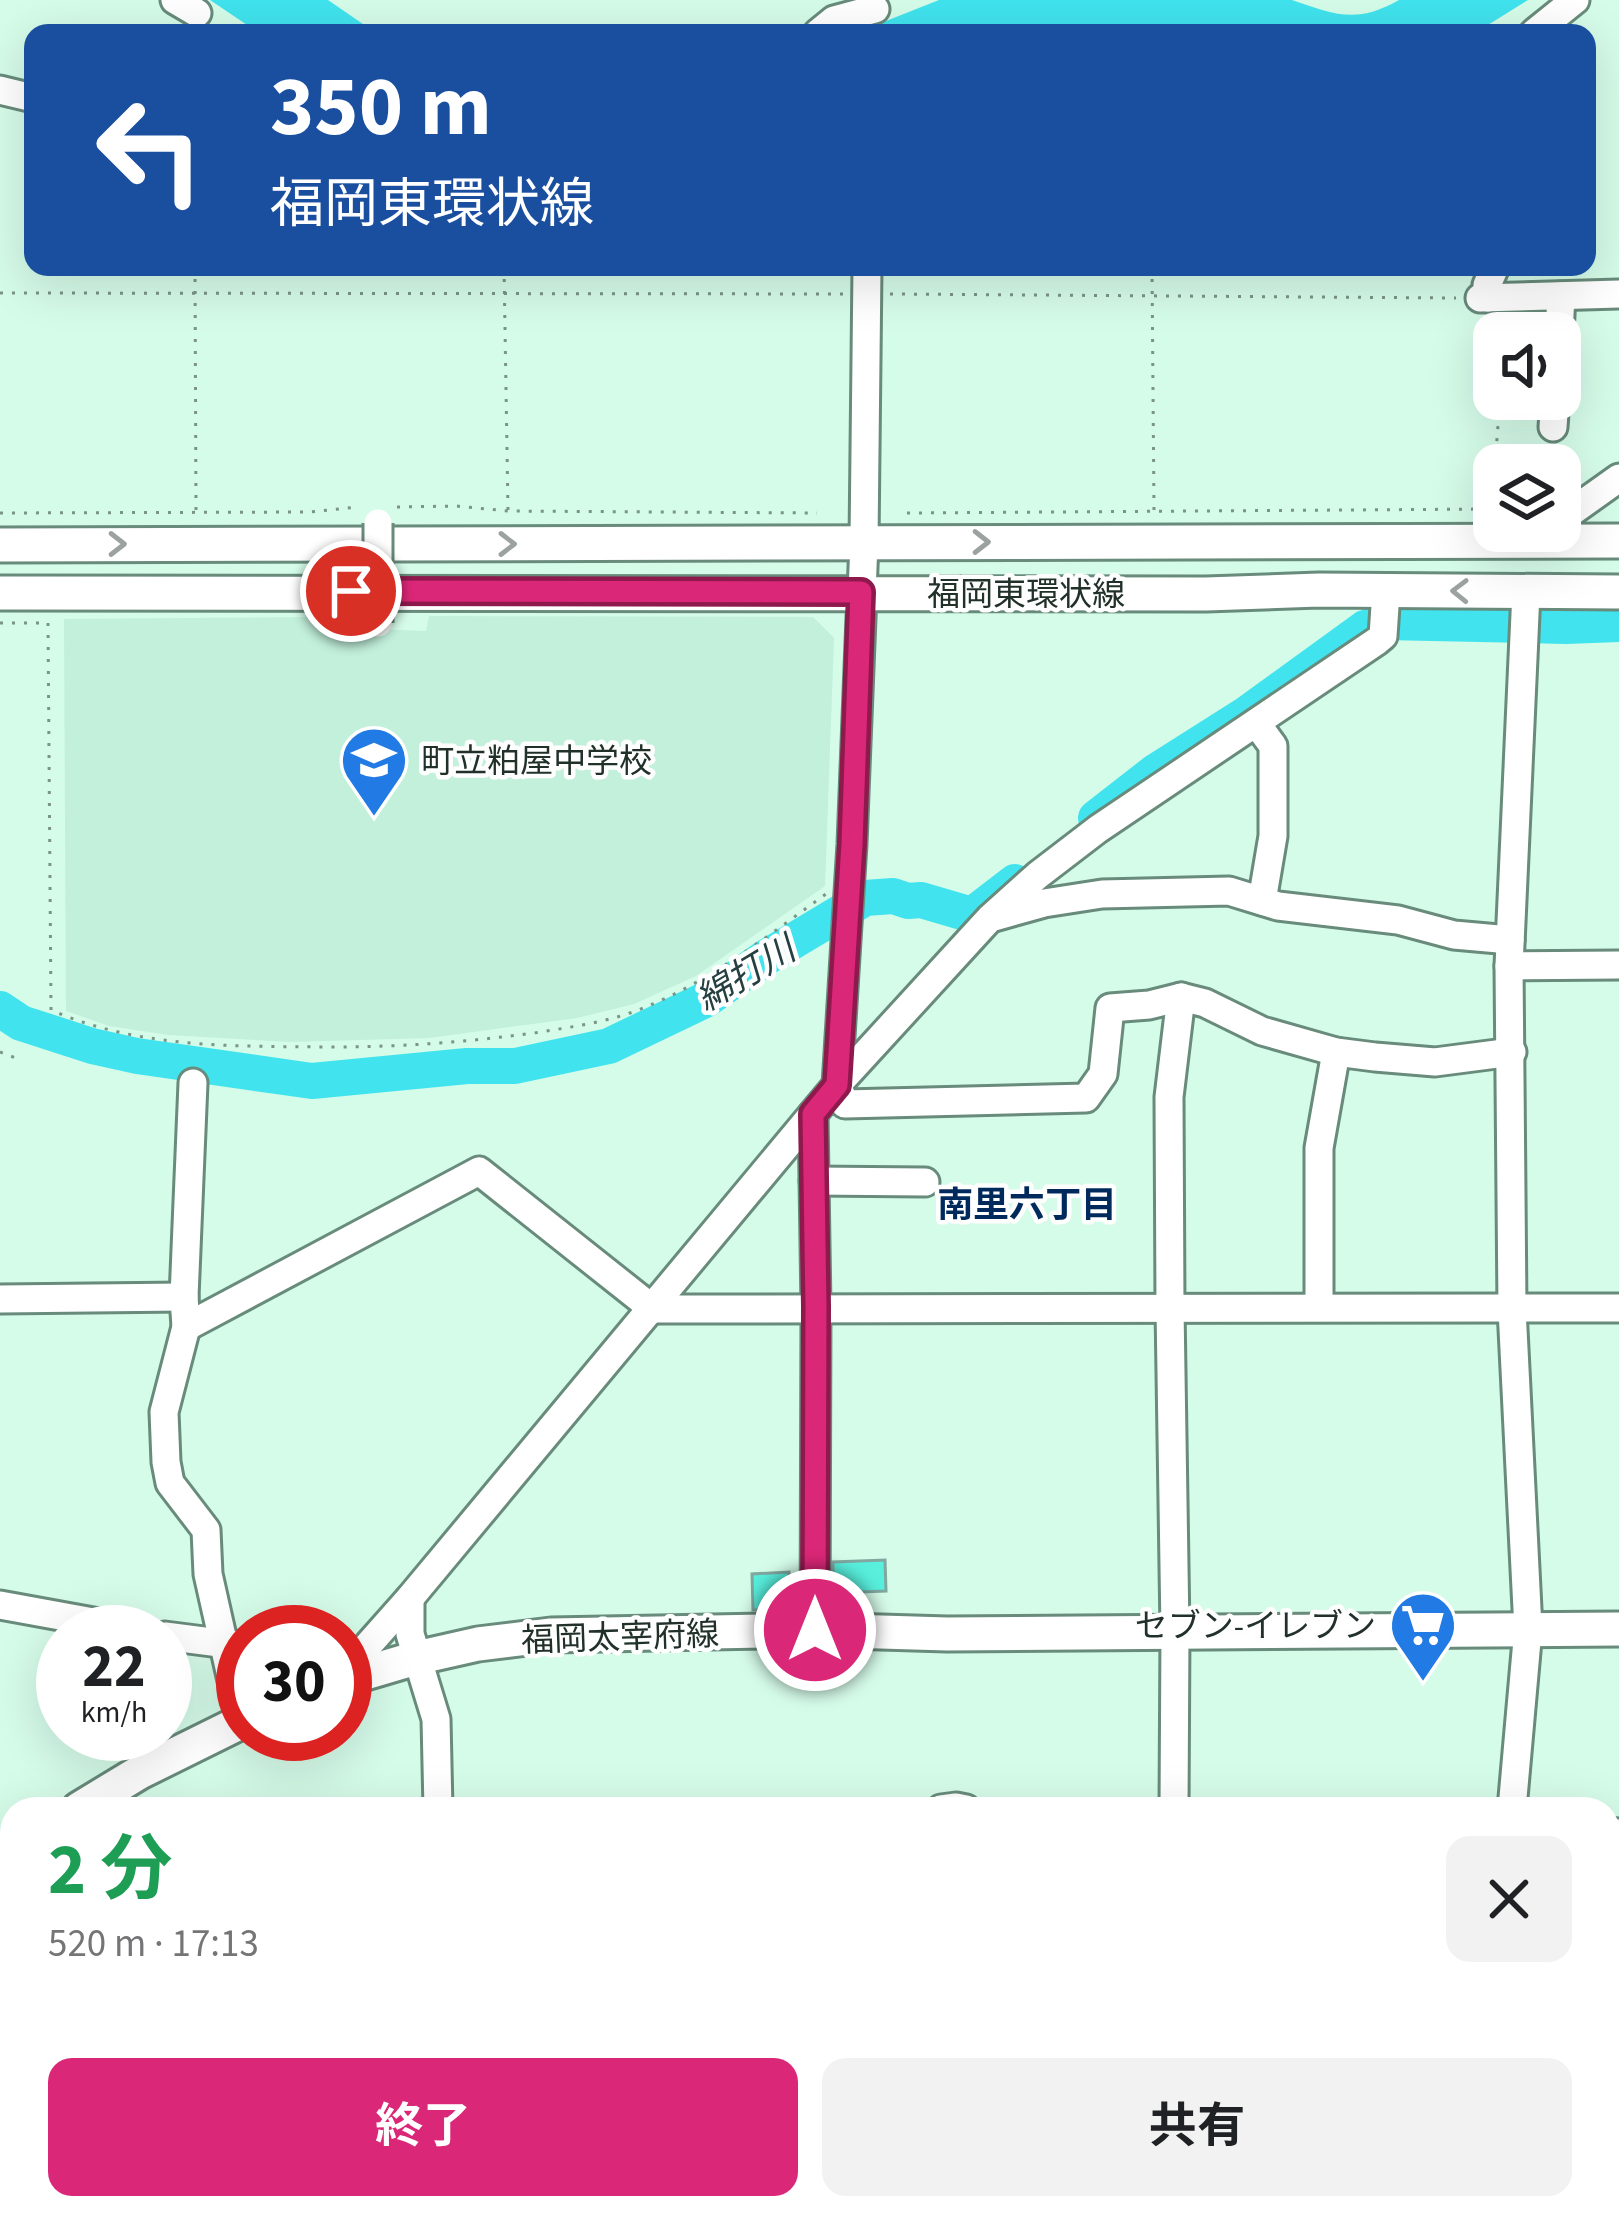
<!DOCTYPE html>
<html lang="ja">
<head>
<meta charset="utf-8">
<style>
	body { margin:0; font-family:"Source Sans 3","Noto Sans JP",sans-serif; background:#f2f2f2; color:#202124; height:100vh; display:flex; flex-direction:column; font-size:45px; white-space:nowrap }
	* { box-sizing:border-box; margin:0 }
	p { font-size:39px; color:#757577 }
	.icon { flex:none; width:66px; height:66px; fill:none; stroke:currentColor; stroke-width:2; stroke-linecap:round; stroke-linejoin:round }
	.map { position:relative; flex:1; overflow:hidden }
	.details { position:absolute; left:0px; top:1797px; width:1620px; height:423px; display:flex; flex-direction:column; background:#fff; border-radius:36px 36px 0 0; box-shadow:0 12px 48px #0002 }
	.details>* { flex:none }
	.banner { position:absolute; left:24px; top:24px; width:1572px; height:252px; border-radius:24px; box-shadow:0 12px 48px #0002; background:#1a4fa0; color:#fff; overflow:hidden }
	.tools { position:absolute; left:1473px; top:312px; display:grid; gap:24px }
	.tools a { display:grid; place-items:center; width:108px; height:108px; border-radius:24px; background:#fff; box-shadow:0 12px 48px #0002; font-size:60px }
	.speed { position:absolute; left:36px; top:1605px; display:flex; gap:24px; font-size:60px; font-weight:700; text-align:center }
	.speed>* { display:grid; place-content:center; width:156px; height:156px; border-radius:50%; background:#fff; box-shadow:0 12px 48px #0002; line-height:1 }
	.speed small { font-size:30px; font-weight:400 }
	.speed .limit { border:18px solid #d22; background:#fff; color:#111 }
	.pin { position:absolute; display:grid; place-items:center; width:102px; height:102px; color:#fff; margin:-51px; border:6px solid #fff; border-radius:50%; box-shadow:0 3px 12px #0007 }
	.me { position:absolute; width:132px; margin:-66px; rotate:0deg; stroke-linejoin:round; filter:drop-shadow(0 0 9px #0008) }
	.turn { display:flex; align-items:center; gap:42px; height:252px; padding:0 48px; font-size:54px }
	.turn .icon { width:156px; height:156px; stroke-width:2.5 }
	.turn b { display:block; font-size:84px; line-height:102px }
	.round { display:grid; place-items:center; flex:none; width:126px; height:126px; border-radius:24px; background:#f2f2f2 }
	.head { display:flex; align-items:center; justify-content:space-between; height:204px; padding:0 48px }
	h1 { font-size:72px; font-weight:700; line-height:90px; color:#1e9e55 }
	.cta { display:flex; gap:24px; margin-top:auto; padding:24px 48px }
	.cta a { flex:1; height:138px; border-radius:24px; background:#db2777; color:#fff; font-size:48px; font-weight:700; line-height:138px; text-align:center }
	.cta a+a { background:#f2f2f2; color:#202124 }
	.map>svg:first-child { display:block }
	.built { fill:#c2f0db }
	.water { fill:#40e3ee }
	.lines { fill:none; stroke-linecap:round; stroke-linejoin:round }
	.river { stroke:#40e3ee; stroke-width:36 }
	.building { fill:#58efdd; stroke:#7fa8a1; stroke-width:3 }
	.minor-casing { stroke:#688b7b; stroke-width:33 }
	.major-casing { stroke:#688b7b; stroke-width:39 }
	.path { stroke:#7a9487; stroke-width:3; stroke-dasharray:3 9; stroke-linecap:butt }
	.minor { stroke:#fff; stroke-width:27 }
	.major { stroke:#fff; stroke-width:33 }
	.minor-bridge-casing { stroke:#688b7b; stroke-width:33; stroke-linecap:butt }
	.minor-bridge { stroke:#fff; stroke-width:27 }
	.oneway { stroke:#9ba29f }
	.route-casing { stroke:#8e194d; stroke-width:30 }
	.route { stroke:#db2777; stroke-width:21 }
	.labels { text-anchor:middle; stroke-width:9; stroke-linejoin:round; paint-order:stroke }
	.street-label { font-size:33px; fill:#213029; stroke:#fefefe }
	.poi-label { font-size:33px; fill:#213029; stroke:#fefefe; text-anchor:start }
	.water-label { font-size:36px; font-style:italic; fill:#264042; stroke:#fefefe }
	.neighbourhood-label { font-size:36px; font-weight:bold; fill:#002a5c; stroke:#fefefe }
</style>
</head>
<body>
<div class="map">
<svg width="1619" height="2218" viewBox="0 0 1619 2218">
	<rect width="100%" height="100%" fill="#d5fbe9"/>
	<polygon class="built" points="429,616 813,617 834,638 825,886 696,976 634,1004 577,1018 429,1038 290,1042 168,1035 109,1026 66,1011 64,619 323,617 323,627 426,631"/>
	<g class="water">
		<polygon points="210,0 328,0 376,33 259,33"/>
		<path d="M939,0H1292C1335,15 1357,24 1399,0H1528L1475,33H836L881,23Z"/>
	</g>
	<g class="lines">
		<g class="river">
			<polyline points="1096,818 1155,772 1245,715 1365,628 1385,622 1566,626 1619,624"/>
			<polyline points="0,1009 21,1023 92,1046 137,1056 312,1081 467,1066 515,1066 609,1046 707,999 765,958 865,898 893,896 908,901 921,900 972,915 1015,882"/>
		</g>
	</g>
	<g class="building">
		<polygon points="885,1560 886,1591 833,1593 833,1562"/>
		<polygon points="789,1572 790,1609 753,1610 752,1574"/>
	</g>
	<g class="lines">
		<g class="minor-casing">
			<g id="minor">
				<polyline points="175,0 197,13"/>
				<polyline points="818,33 834,20 875,9"/>
				<polyline points="1534,33 1575,0"/>
				<polyline points="0,90 33,98"/>
				<polyline points="867,267 864,542 852,844 837,1085 845,1104 1086,1098 1103,1074 1110,1008 1149,1005 1181,997 1205,1003 1262,1031 1336,1052 1375,1057 1435,1062 1512,1052"/>
				<polyline points="1480,298 1619,294"/>
				<polyline points="1488,298 1487,285 1495,267"/>
				<polyline points="1559,333 1561,296"/>
				<polyline points="1553,427 1555,399"/>
				<polyline points="1560,520 1619,478"/>
				<polyline points="1257,724 1273,746 1273,836 1262,901"/>
				<polyline points="994,917 1044,903 1102,894 1229,891 1278,906 1398,920 1454,935 1510,940"/>
				<polyline points="1509,966 1619,965"/>
				<polyline points="193,1083 184,1297 186,1327 164,1412 166,1462 170,1483 206,1530 208,1574 241,1721"/>
				<polyline points="813,1114 816,1308 815,1630"/>
				<polyline points="814,1181 925,1182"/>
				<polyline points="0,1299 184,1297"/>
				<polyline points="1319,1306 1319,1148 1336,1052"/>
				<polyline points="186,1327 479,1171 653,1309 1619,1308"/>
				<polyline points="410,1598 410,1634 436,1719 438,1809"/>
				<polyline points="0,1605 148,1632"/>
				<polyline points="165,1636 243,1646"/>
				<polyline points="345,1668 355,1660 410,1598 837,1085 990,918 1038,875 1098,829 1377,641 1383,636 1386,591"/>
				<polyline points="941,1809 956,1807 966,1809"/>
				<polyline points="1174,1809 1175,1631 1170,1308 1169,1097 1181,997"/>
				<polyline points="1512,1809 1528,1629 1512,1309 1509,966 1526,592"/>
				<polyline points="1608,1832 1619,1833"/>
				<polyline points="1608,1977 1619,1983"/>
				<polyline points="1608,2089 1619,2089"/>
				<polyline points="1608,2191 1619,2191"/>
				<polyline points="418,2208 420,2218"/>
				<polyline points="204,2218 204,2208"/>
			</g>
		</g>
		<g class="major-casing">
			<g id="major">
				<polyline points="0,545 1619,541"/>
				<polyline points="0,593 1206,594 1319,590 1619,592"/>
				<polyline points="345,1679 416,1658 478,1644 551,1635 815,1630 947,1634 1619,1629"/>
				<polyline points="79,1809 140,1772 243,1721"/>
				<polyline points="0,1857 12,1850"/>
			</g>
		</g>
		<g class="path">
			<polyline points="216,26 226,33"/>
			<polyline points="195,267 196,511"/>
			<polyline points="504,267 508,510"/>
			<polyline points="1152,267 1154,511"/>
			<polyline points="0,293 844,294"/>
			<polyline points="890,294 1456,298"/>
			<polyline points="1495,465 1500,399"/>
			<polyline points="397,507 456,506 508,511 817,513"/>
			<polyline points="0,513 310,512 358,507"/>
			<polyline points="907,513 1492,509 1494,480"/>
			<path d="M0,623H48L51,1010C140,1049 235,1046 330,1047C403,1047 469,1042 541,1032C577,1026 614,1021 648,1006C712,980 770,934 826,894"/>
			<polyline points="0,1052 21,1060"/>
		</g>
		<use href="#minor" class="minor"/>
		<use href="#major" class="major"/>
		<g class="minor-bridge-casing">
			<polyline id="minor-bridge" points="378,523 378,623"/>
		</g>
		<use href="#minor-bridge" class="minor-bridge"/>
	</g>
	<defs><path id="oneway-chevron" d="M-2-3.5L2.5 0L-2 3.5" fill="none" stroke-width="1.6" stroke-linecap="round" stroke-linejoin="round" transform="scale(3)"/></defs>
	<g class="oneway">
		<use href="#oneway-chevron" transform="translate(981 542)"/>
		<use href="#oneway-chevron" transform="translate(117 544)"/>
		<use href="#oneway-chevron" transform="translate(507 544)"/>
		<use href="#oneway-chevron" transform="translate(1460 591) rotate(-179)"/>
	</g>
	<g class="lines">
		<g class="route-casing">
			<polyline id="route" points="351,591 861,592 852,844 837,1085 813,1114 816,1307 815,1630"/>
		</g>
		<use href="#route" class="route"/>
	</g>
	<defs>
		<g id="school-pin" transform="scale(3.45)"><path d="M0 17L-7.5 6A9.5 9.5 0 1 1 7.5 6Z" fill="#227ae4" stroke="#fefefe"/><path d="M0-5L7-2L0 1L-7-2ZM-4 1L0 2.5L4 1V4Q0 6-4 4Z" fill="#fff"/></g>
		<g id="supermarket-pin" transform="scale(3.45)"><path d="M0 17L-7.5 6A9.5 9.5 0 1 1 7.5 6Z" fill="#227ae4" stroke="#fefefe"/><path d="M-6-5.5h2.5l.6 2H6L4.5 2H-2.5L-4.4-4H-6ZM-1.5 3.2a1.3 1.3 0 1 0 .1 0ZM3 3.2a1.3 1.3 0 1 0 .1 0Z" fill="#fff"/></g>
	</defs>
	<g fill-rule="evenodd">
		<use href="#school-pin" x="374" y="760"/>
		<use href="#supermarket-pin" x="1423" y="1625"/>
	</g>
	<g class="labels">
		<g class="street-label">
			<text x="1026" y="605">福岡東環状線</text>
			<text transform="translate(620 1636) rotate(-2)" y="12">福岡太宰府線</text>
		</g>
		<g class="poi-label">
			<text x="421" y="772">町立粕屋中学校</text>
			<text x="1376" y="1637" text-anchor="end">セブン-イレブン</text>
		</g>
		<g class="water-label">
			<text transform="translate(745 973) rotate(-31)" y="13">綿打川</text>
		</g>
		<g class="neighbourhood-label">
			<text x="1027" y="1217">南里六丁目</text>
		</g>
	</g>
</svg>
<div class="tools">
<a><svg class="icon" aria-label="sound" viewBox="0 0 24 24"><path d="M4 9h4l5-4v14l-5-4H4zM17 9q2 3 0 6"/></svg></a>
<a><svg class="icon" aria-label="layers" viewBox="0 0 24 24"><path d="M12 4l9 5-9 5-9-5zM3 14l9 5 9-5"/></svg></a>
</div>
<div class="speed"><div>22<small>km/h</small></div><div class="limit">30</div></div>
<div class="pin" style="left:351px;top:591px;background:#d93025"><svg class="icon" aria-label="arrive" viewBox="0 0 24 24"><path d="M6 21V4h12l-3 4 3 4H6"/></svg></div>
<svg class="me" style="left:815px;top:1630px" viewBox="-20 -20 40 40"><circle r="17" fill="#db2777" stroke="#fff" stroke-width="3"/><path d="M0-11L8 9 0 5-8 9z" fill="#fff"/></svg>
<div class="banner">
<div class="turn"><svg class="icon" aria-label="left" viewBox="0 0 24 24"><path d="M17 20v-9H6M10 6l-5 5 5 5"/></svg><div><b>350 m</b>福岡東環状線</div></div>
</div>
<section class="details">
<div class="head"><div><h1>2 分</h1><p>520 m · 17:13</p></div><a class="round"><svg class="icon" aria-label="close" viewBox="0 0 24 24"><path d="M6 6l12 12M18 6L6 18"/></svg></a></div>
<div class="cta"><a>終了</a><a>共有</a></div>
</section>
</div>
</body>
</html>
